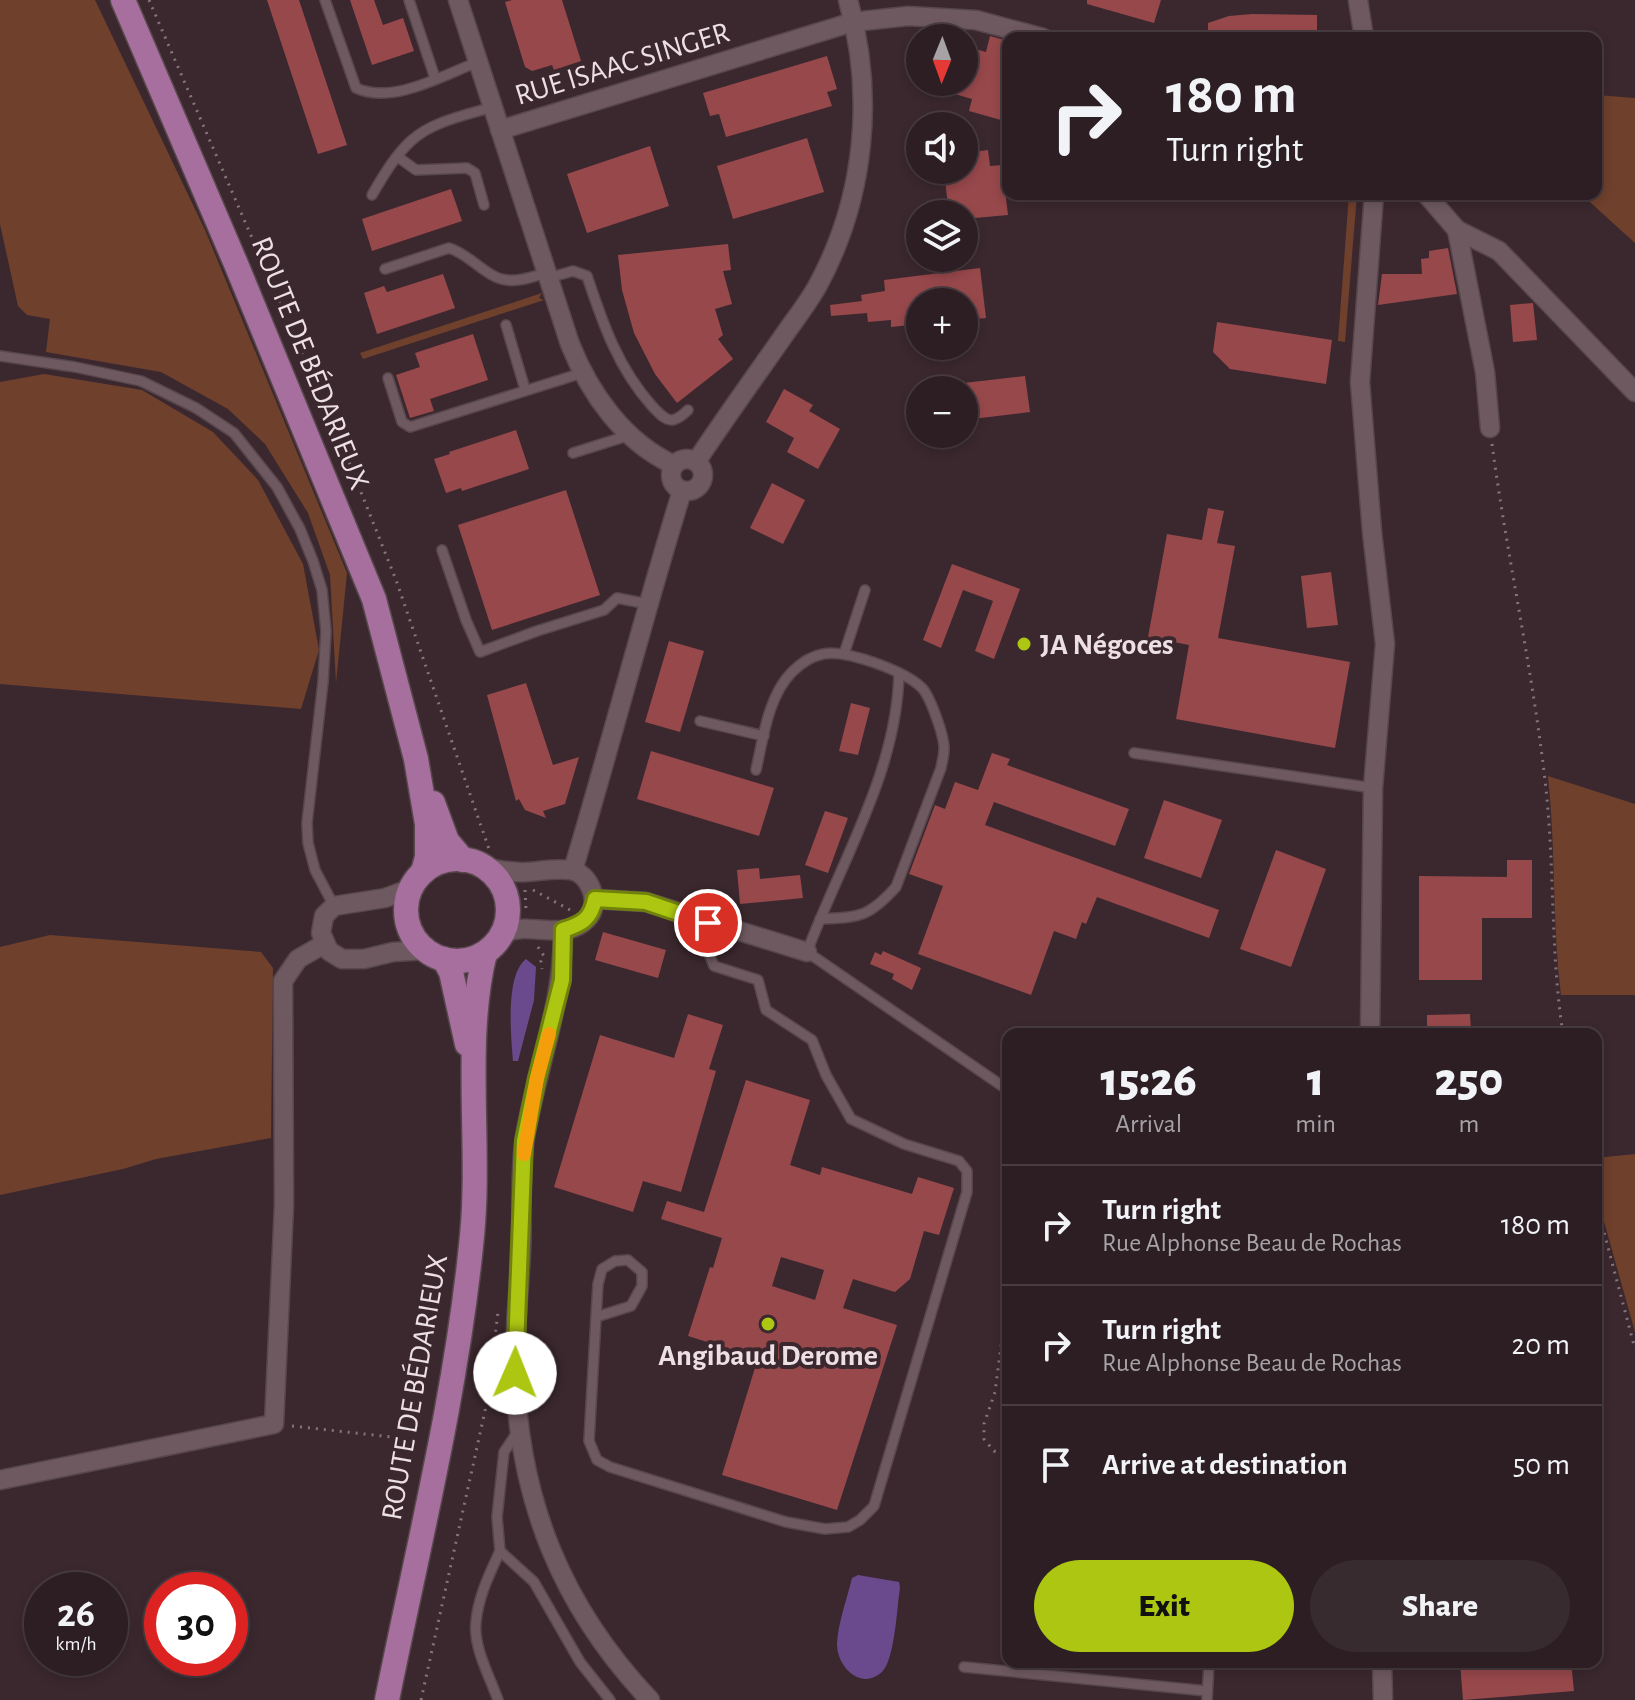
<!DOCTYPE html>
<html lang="en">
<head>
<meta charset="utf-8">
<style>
	body { margin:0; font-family:"Alegreya Sans",sans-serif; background:#382b30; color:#f1f3f6; height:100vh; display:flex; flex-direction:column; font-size:30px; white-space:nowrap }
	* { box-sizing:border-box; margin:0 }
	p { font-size:26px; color:#a6a2a6 }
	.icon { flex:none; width:44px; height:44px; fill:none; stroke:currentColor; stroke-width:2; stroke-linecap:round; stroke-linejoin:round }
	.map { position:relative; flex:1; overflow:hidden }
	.side { position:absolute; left:1002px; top:1028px; width:600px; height:640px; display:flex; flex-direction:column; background:#2c1e23; border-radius:16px; box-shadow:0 4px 12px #0003,0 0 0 2px #483c41 }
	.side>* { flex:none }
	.hud { position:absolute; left:1002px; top:32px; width:600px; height:168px; border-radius:16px; box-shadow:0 4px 12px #0003,0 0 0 2px #483c41; background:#2c1e23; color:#f1f3f6; overflow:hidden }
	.needle { width:52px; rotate:181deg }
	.controls { position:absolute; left:906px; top:24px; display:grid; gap:16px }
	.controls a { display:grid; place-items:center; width:72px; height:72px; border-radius:50%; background:#2c1e23; box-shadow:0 4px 12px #0003,0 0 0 2px #483c41; font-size:40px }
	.speed { position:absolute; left:24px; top:1572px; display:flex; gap:16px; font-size:40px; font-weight:700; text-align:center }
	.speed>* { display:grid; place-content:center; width:104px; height:104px; border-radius:50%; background:#2c1e23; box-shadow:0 4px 12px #0003,0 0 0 2px #483c41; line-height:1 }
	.speed small { font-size:20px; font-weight:400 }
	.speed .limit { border:12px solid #d22; background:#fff; color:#111 }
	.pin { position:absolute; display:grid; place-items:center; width:68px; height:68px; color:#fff; margin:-34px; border:4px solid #fff; border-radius:50%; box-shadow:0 2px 8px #0007 }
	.me { position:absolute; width:88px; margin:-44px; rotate:1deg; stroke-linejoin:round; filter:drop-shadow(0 0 6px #0008) }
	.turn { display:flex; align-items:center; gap:28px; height:168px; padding:0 32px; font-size:36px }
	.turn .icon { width:104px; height:104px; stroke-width:2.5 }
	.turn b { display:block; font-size:56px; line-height:68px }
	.eta { display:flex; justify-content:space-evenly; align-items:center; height:136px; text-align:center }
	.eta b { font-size:48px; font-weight:800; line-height:56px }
	.cta { display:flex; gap:16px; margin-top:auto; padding:16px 32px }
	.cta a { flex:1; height:92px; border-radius:48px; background:#acc612; color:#111; font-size:32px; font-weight:800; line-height:92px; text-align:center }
	.cta a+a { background:#382b30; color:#f1f3f6 }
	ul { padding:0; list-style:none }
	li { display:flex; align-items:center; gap:24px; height:120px; padding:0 32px; border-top:2px solid #483c41 }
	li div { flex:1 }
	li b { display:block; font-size:30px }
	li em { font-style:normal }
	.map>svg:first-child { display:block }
	.green { fill:#6f402c }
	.water { fill:#6a4a8c }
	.building { fill:#97484b; fill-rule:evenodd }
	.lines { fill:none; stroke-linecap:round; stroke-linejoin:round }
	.lane-casing { stroke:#57474c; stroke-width:12 }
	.street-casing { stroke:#57474c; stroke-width:21 }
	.primary-casing { stroke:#57474c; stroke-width:27 }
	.path { stroke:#85757a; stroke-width:3; stroke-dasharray:2 6; stroke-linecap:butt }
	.lane { stroke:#6f5961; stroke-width:9 }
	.street { stroke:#6f5961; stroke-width:18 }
	.primary { stroke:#a66f9d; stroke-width:24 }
	.route-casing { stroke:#70810c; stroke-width:20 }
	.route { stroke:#acc612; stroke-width:14 }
	.slow { stroke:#f59e0b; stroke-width:14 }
	.poi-dot { fill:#acc612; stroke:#3b282f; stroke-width:3 }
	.labels { text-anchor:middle; stroke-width:8; stroke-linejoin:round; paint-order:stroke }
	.street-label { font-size:30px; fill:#ede0e4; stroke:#3b282f }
	.poi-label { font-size:30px; font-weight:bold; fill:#ede0e4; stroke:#3b282f; text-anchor:start }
</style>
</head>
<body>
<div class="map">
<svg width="1635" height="1700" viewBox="0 0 1635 1700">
	<rect width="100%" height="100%" fill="#3b282f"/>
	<g class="green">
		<polygon points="0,0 95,0 205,230 347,573 336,683 330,575 308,513 265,444 228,409 161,372 46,352 50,319 27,315 18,306 0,224"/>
		<polygon points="1596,95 1635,98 1635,243 1581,194 1596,194"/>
		<polygon points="1349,194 1357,194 1345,342 1338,341"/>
		<polygon points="542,293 539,298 544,300 363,359 360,353"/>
		<polygon points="44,374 142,390 213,432 258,480 303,564 319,650 301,709 0,684 0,382"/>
		<path d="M1548,776L1635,804V995H1561C1552,923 1556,849 1548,776Z"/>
		<polygon points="50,935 261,952 273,968 271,1138 156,1159 123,1169 0,1195 0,947"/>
		<polygon points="1635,1154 1635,1332 1596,1193 1596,1158"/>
	</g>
	<g class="water">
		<path d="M526,959L536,967L534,1000L518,1061H513C511,1036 505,975 526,959Z"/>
		<path d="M858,1575L899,1582L900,1588C897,1606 895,1659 882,1672C861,1691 837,1667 837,1644C838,1623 847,1599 852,1578Z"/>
	</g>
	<g class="building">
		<polygon points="267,0 299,0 347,145 318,154"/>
		<polygon points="350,0 374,0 383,25 403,18 414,51 372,65"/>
		<polygon points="512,0 562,0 581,61 554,70 552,65 532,71 525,67 505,2"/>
		<polygon points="1087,0 1161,0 1154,23 1087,4"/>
		<polygon points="1252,14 1317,15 1317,38 1208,38 1208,23 1229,16"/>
		<polygon points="990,36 1008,41 1008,122 969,111 972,99 927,86 927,82 964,82 964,46 986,52"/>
		<polygon points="827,56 837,89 827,92 832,106 726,137 719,114 710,116 703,93"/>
		<polygon points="807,138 824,192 733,219 717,166"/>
		<polygon points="650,146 669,206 587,233 567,174"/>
		<polygon points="988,150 990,166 1002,165 1008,215 964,219 964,214 949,214 944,172 964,170 964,153"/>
		<polygon points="451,189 462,221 372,251 362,219"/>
		<polygon points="728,244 731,270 723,271 732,304 715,309 723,335 718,339 733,359 677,403 655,374 634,333 622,290 618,255"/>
		<polygon points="1448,248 1457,294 1378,305 1382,274 1422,274 1421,259 1429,258 1429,251"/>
		<polygon points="980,268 986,318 964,320 964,302 920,302 920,324 891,327 891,320 868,322 867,313 831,316 830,305 862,301 861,295 885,291 884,280"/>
		<polygon points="443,274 455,308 377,334 364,293 384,286 387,292"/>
		<polygon points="1533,303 1537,340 1513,342 1510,305"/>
		<polygon points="1217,322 1332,340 1326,384 1230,369 1213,352"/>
		<polygon points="473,334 488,380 430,399 434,411 410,418 396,375 420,367 415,353"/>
		<polygon points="1025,376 1030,412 964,420 964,383"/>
		<polygon points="784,389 813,405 809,411 840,429 818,469 787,452 794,438 766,422"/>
		<polygon points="516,430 529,469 462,491 461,488 446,493 434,459 450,454 449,452"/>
		<polygon points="772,483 805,500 783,544 750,528"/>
		<polygon points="566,490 600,595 492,630 458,525"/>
		<polygon points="1208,508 1224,511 1217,543 1235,546 1218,638 1350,662 1335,748 1176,719 1189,645 1148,637 1167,534 1202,540"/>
		<polygon points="952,564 1020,589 994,659 975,651 993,601 963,590 941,648 923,640"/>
		<polygon points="1331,572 1338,625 1307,628 1301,576"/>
		<polygon points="669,641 704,651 680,732 645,722"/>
		<polygon points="526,683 553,765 579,757 565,804 543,811 546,818 525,810 519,799 516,801 487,695"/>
		<polygon points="851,703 870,708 858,755 839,751"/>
		<polygon points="651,751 774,788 759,836 637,799"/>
		<polygon points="992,753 1010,759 1007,765 1129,809 1115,846 994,802 985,825 1219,910 1209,938 1097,897 1086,924 1082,922 1076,939 1054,931 1031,995 918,954 943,886 909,874 935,805 945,809 955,782 978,790"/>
		<polygon points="1164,800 1222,820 1201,878 1144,858"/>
		<polygon points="825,811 848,818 828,873 805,865"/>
		<polygon points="1276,850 1326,869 1291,967 1240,949"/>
		<polygon points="1507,860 1532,860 1532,918 1482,918 1482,980 1419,980 1419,876 1507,877"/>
		<polygon points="759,868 760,879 800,875 803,898 740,904 737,870"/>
		<polygon points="603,932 666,950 658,978 595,960"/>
		<polygon points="883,951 921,968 912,990 892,979 894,974 870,964 875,952 881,955"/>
		<polygon points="688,1014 723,1025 709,1069 716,1071 681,1192 643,1181 633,1212 554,1187 600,1035 674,1058"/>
		<polygon points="1470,1014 1471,1031 1456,1031 1456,1034 1427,1032 1427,1015"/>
		<path d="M746,1080L810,1100L790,1165L820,1175L822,1167L912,1194L918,1177L954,1188L939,1235L924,1231L910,1279L895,1292L853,1279L843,1308L897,1325L837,1510L722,1475L758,1358L688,1336L710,1267L713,1268L722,1238L661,1219L667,1201L704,1212ZM781,1257L824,1270L815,1300L772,1286Z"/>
		<polygon points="1460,1662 1571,1662 1574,1691 1463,1700"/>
	</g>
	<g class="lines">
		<g class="lane-casing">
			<g id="lane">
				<path d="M325,0L356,88C393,105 443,75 478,62"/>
				<polyline points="409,0 435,78"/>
				<polyline points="398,157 416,170 467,168 475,173 484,205"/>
				<path d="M372,195C383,176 396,154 412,140C433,121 467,115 492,107"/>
				<path d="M385,269L449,248C470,254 486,278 507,280C521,282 534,276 546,273"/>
				<path d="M548,278L573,271L587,276C603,324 618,368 652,406C658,412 664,420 672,420C679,419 684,414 688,410"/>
				<polyline points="506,325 525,389"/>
				<polyline points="0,356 75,367 141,381 196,408 234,433 277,487 300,529 313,561 322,590 326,631 323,682 307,823 308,843 315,870 334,906"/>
				<polyline points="388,378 402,422 410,427 582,373"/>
				<polyline points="573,453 630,435"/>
				<polyline points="442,550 466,620 480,652 537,631 604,610 617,598 648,604"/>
				<polyline points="844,654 865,590"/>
				<path d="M899,673C897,772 841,861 807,952L1008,1090"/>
				<polyline points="700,721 764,736"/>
				<polyline points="1134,753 1373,788"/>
				<path d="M756,770C763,739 768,696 792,672C800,664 812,656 823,654C846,649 904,671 921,687C930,695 945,738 944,750C944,755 942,762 941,768L896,887C868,918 859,917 820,919"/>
				<polyline points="596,1317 598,1284 602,1269 615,1261 628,1260 642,1272 642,1286 631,1306 596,1317 589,1441 597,1460 610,1467 786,1522 825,1529 848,1527 860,1520 874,1506 967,1192 967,1171 959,1161 904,1144 851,1119 826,1075 812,1040 766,1010 758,980 714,966 704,942 708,923"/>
				<polyline points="518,1431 504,1452 497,1517 500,1551 534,1582 580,1662 610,1700"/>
				<polyline points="964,1667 1207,1691"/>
				<path d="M498,1700C490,1677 473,1647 476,1622C478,1597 490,1573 500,1551"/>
				<polyline points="1207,1700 1209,1662"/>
			</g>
		</g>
		<g class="street-casing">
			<g id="street">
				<path d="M458,0L570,344C590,394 624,442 674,465"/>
				<polyline points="1358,0 1364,38"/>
				<polyline points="500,130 853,22 908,16 976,20 1043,38"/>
				<polyline points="1426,194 1457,230 1499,251 1635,392"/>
				<polyline points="1457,230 1485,372 1490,428"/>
				<circle cx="687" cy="475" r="16"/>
				<path d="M696,462C723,421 752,381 780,341C792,323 807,305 818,285C865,198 875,95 848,0"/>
				<path d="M484,867C498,870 512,873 527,872C541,871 556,868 570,870C590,872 602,905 587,919C571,936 548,929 528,929C520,928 511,931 503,932"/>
				<path d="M573,870C611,744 643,617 682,491"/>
				<polyline points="412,888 385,898 334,906 324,916 321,933 329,951 342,959 364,959 393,952 426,950"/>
				<polyline points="595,899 646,902 807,952"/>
				<path d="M563,930C564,1002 537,1067 525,1137C519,1174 523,1215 521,1252C519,1292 514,1332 515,1373C519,1501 562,1607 650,1700"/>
				<polyline points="1370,1034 1373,788 1385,644 1372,532 1360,382 1374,194"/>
				<polyline points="0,1480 274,1424 284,1205 283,981 298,959 324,944"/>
				<polyline points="1382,1662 1383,1700"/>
			</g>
		</g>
		<g class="primary-casing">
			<g id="primary">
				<polyline points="123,0 236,264 374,599 416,759 427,824 427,857 423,872"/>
				<polyline points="433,803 447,841 463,860"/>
				<circle cx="457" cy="910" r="51"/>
				<polyline points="444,959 451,972 467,1044"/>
				<path d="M387,1700C418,1546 457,1392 472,1236C481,1145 463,1040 485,953"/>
			</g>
		</g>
		<g class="path">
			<polyline points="149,0 349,462 396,580 490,852"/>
			<path d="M1492,444C1507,556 1532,667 1545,780C1555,864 1550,950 1563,1034"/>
			<polyline points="525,890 526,911"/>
			<polyline points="533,890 572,911"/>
			<polyline points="538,947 544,956 541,961 542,969"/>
			<polyline points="1596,1202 1635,1349"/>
			<polyline points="1008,1322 1003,1331 995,1392 984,1424 984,1439 994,1451 1008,1456"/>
			<polyline points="292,1426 419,1440"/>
			<polyline points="421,1700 487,1402 498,1312"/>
		</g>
		<use href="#lane" class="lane"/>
		<use href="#street" class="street"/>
		<use href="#primary" class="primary"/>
	</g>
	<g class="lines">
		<g class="route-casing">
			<path id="route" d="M515,1373L524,1141L537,1078L562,980L563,930C582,924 591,919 595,899L646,902L708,923"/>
		</g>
		<use href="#route" class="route"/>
		<polyline class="slow" points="524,1154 537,1078 549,1034"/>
	</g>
	<g class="poi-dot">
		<circle cx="1024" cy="644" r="8"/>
		<circle cx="768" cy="1324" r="8"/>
	</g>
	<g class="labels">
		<g class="street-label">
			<text transform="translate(622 63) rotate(-17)" y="10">RUE ISAAC SINGER</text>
			<text transform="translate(311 363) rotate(68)" y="10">ROUTE DE BÉDARIEUX</text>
			<text transform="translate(414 1387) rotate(-80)" y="10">ROUTE DE BÉDARIEUX</text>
		</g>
		<g class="poi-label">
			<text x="1040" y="654">JA Négoces</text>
			<text x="768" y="1365" text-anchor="middle">Angibaud Derome</text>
		</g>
	</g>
</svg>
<div class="controls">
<a><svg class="needle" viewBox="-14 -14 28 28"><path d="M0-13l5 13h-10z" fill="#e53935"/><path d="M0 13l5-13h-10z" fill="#a6a2a6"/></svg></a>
<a><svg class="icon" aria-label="sound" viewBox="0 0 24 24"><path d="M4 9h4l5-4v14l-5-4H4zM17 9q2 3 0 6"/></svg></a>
<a><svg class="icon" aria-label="layers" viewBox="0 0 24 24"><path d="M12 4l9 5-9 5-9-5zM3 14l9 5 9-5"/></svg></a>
<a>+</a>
<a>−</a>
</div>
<div class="speed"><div>26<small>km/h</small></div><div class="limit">30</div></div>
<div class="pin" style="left:708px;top:923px;background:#d93025"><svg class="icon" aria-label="arrive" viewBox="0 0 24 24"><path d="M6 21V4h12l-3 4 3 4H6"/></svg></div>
<svg class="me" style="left:515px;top:1373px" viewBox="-20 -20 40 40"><circle r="19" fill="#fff"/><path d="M0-13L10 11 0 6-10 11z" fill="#acc612"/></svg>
<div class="hud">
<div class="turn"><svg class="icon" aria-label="right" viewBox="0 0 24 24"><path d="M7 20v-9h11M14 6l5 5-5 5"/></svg><div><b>180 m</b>Turn right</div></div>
</div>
<section class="side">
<div class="eta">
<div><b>15:26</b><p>Arrival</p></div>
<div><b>1</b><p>min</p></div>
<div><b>250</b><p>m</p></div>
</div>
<ul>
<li><svg class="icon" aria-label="right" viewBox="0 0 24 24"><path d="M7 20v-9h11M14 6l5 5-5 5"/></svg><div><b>Turn right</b><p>Rue Alphonse Beau de Rochas</p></div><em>180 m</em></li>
<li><svg class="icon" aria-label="right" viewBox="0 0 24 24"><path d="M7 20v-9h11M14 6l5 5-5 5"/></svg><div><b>Turn right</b><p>Rue Alphonse Beau de Rochas</p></div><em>20 m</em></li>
<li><svg class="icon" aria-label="arrive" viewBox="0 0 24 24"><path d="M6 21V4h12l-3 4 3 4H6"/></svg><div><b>Arrive at destination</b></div><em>50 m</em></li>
</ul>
<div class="cta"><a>Exit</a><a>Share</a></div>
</section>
</div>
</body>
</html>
